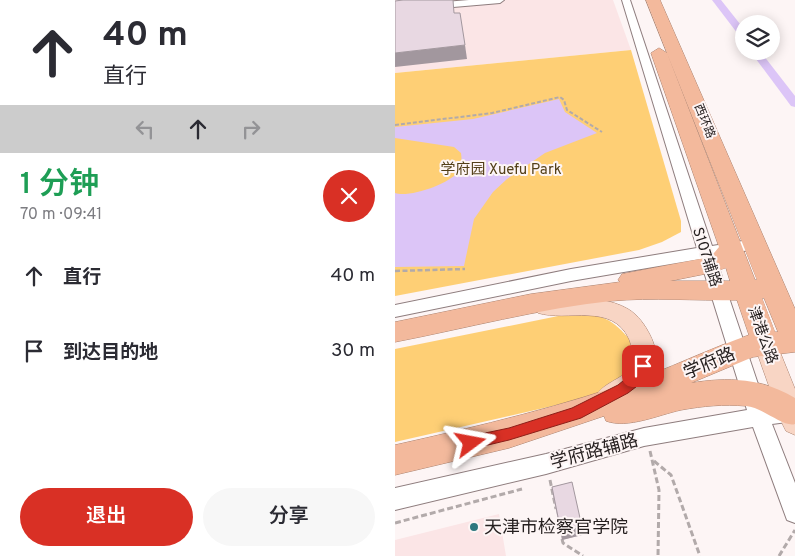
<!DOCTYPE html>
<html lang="zh">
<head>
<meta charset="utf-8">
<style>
	body { margin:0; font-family:Overpass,"Noto Sans SC",sans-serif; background:#f7f7f7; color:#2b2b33; height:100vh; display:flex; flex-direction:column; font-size:19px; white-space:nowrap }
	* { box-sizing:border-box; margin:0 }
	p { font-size:16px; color:#7c7c81 }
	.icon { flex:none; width:28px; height:28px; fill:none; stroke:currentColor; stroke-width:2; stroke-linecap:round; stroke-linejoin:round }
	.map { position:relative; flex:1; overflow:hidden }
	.panel { display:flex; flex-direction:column; background:#fff; width:395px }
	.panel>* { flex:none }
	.top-card { background:#fff; color:#2b2b33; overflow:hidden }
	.controls { position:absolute; left:340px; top:15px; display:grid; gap:10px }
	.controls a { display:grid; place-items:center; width:45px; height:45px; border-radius:50%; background:#fff; box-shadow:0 2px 12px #0003; font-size:25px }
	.pin { position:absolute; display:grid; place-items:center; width:42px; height:42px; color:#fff; margin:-21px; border-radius:10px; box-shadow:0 2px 8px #0006 }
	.me { position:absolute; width:55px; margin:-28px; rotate:77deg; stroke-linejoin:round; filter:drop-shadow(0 0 4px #0008) }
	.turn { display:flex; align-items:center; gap:18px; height:105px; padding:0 20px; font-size:22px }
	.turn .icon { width:65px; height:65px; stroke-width:2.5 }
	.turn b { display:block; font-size:35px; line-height:42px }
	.lanes { display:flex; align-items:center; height:48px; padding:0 20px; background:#0003; justify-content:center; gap:25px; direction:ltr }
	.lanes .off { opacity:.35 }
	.round { display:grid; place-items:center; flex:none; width:52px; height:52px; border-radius:26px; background:#f7f7f7 }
	.headline { display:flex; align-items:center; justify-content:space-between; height:85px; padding:0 20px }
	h1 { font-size:30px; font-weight:600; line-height:38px; color:#1e9e55 }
	.primary-button { display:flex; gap:10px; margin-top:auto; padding:10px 20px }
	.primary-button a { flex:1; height:58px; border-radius:30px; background:#d93025; color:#fff; font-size:20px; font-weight:600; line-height:58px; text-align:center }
	.primary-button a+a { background:#f7f7f7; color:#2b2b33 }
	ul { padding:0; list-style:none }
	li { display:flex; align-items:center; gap:15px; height:75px; padding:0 20px }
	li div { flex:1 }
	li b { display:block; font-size:19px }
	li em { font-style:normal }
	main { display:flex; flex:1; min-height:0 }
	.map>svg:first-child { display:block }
	.built { fill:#fbe5e6 }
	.green { fill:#fecf75 }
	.water { fill:#dcc5f7 }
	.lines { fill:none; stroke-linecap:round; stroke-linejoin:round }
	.canal { fill:#dcc5f7; fill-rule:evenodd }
	.minor-casing { stroke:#8e7d7e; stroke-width:2 }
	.major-casing { stroke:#ab8370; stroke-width:1 }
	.highway-casing { stroke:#ab8370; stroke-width:1 }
	.path-far2 { stroke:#b2aaaa; stroke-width:2; stroke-dasharray:4 2; stroke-linecap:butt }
	.path-far1 { stroke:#b2aaaa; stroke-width:2.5; stroke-dasharray:5 2.5; stroke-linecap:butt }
	.path { stroke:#b2aaaa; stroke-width:3; stroke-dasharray:6 3; stroke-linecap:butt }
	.minor { fill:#fff; fill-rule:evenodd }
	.major { fill:#f8d5c4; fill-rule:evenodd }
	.highway { fill:#f3b99c; fill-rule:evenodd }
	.wall { fill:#c8bac2 }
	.shaded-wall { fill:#a2979e }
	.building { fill:#e8d8e2; stroke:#a2979e }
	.route { fill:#d93025; stroke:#8d1f18 }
	.poi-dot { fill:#2e777e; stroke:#fdf5f5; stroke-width:2 }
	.labels { text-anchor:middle; stroke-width:4; stroke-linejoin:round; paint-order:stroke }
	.far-street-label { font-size:12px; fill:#251f1f; stroke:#fdf5f5 }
	.park-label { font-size:15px; fill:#533f18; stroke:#fdf5f5 }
	.street-label { font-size:15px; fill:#251f1f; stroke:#fdf5f5 }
	.near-street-label { font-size:18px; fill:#251f1f; stroke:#fdf5f5 }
	.near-poi-label { font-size:18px; fill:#251f1f; stroke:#fdf5f5; text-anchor:start }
</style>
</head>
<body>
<main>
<section class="panel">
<div class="top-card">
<div class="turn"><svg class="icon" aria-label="ahead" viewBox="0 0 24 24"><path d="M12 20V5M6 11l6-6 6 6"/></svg><div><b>40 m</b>直行</div></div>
<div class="lanes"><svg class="icon off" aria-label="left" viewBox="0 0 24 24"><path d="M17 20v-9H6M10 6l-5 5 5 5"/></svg><svg class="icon" aria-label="ahead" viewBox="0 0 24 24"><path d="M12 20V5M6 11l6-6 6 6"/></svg><svg class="icon off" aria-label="right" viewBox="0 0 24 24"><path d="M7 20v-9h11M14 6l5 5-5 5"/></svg></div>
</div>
<div class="headline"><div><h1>1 分钟</h1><p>70 m · 09:41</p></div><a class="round" style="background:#d93025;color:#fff"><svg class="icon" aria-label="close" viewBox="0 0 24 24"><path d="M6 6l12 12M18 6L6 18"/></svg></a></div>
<ul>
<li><svg class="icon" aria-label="ahead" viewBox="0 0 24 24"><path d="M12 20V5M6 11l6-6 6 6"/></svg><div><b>直行</b></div><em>40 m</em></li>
<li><svg class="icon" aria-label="arrive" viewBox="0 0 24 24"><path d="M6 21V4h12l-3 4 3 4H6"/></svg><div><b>到达目的地</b></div><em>30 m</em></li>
</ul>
<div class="primary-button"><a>退出</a><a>分享</a></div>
</section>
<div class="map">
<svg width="400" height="556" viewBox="0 0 400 556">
	<rect width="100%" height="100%" fill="#fdf5f5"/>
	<g class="built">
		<polygon points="0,0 218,0 236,50 0,73"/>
		<polygon points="104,514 111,556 0,556 0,540"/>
	</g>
	<g class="green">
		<polygon points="236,50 286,221 286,232 267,242 244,250 0,296 0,73"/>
		<path d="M178,313C208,314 217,319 236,341L232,375L214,393L0,442V349Z"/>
	</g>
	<path class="water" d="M164,99L170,112L202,133L150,153L112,179L98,192L79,219L69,266L0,267V193C14,198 54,184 63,172C67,167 67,160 66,153L59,147L0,138V127L78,119Z"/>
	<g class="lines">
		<g class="canal">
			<polygon points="317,0 326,0 349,29 349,39 346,38"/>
			<polygon points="355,51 365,51 400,96 400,107 396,106"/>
		</g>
		<g class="minor-casing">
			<g id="minor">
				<polygon points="74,0 109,0 105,3 0,12 0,6"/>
				<polygon points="227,0 235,0 317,246 360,239 365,240 368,244 365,248 360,249 320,256 371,408 400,403 400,421 377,424 400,483 400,523 392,520 358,427 249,446 151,474 0,510 0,488 151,454 249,428 352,410 305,259 176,281 0,317 0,305 176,269 302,248"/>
			</g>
		</g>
		<g class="major-casing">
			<g id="major">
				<path d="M176,298C194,298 216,299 233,309C243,315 250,325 255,335C274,373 247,395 214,407L205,404L201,396C208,383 225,380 235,369C239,360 238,349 234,339C217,302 172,322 143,313L140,307L143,301Z"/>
				<polygon points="371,335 379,337 400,389 400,435 391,431 387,423 359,344 363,337"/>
			</g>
		</g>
		<g class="highway-casing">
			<path id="highway" d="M251,0H265L400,309V352L358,357L296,383C332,377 368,378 400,398V424C389,428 367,407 351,406C329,404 308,406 286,410C263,415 233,429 211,421L209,416L114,448L0,475V445C85,426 170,406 252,376C286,363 319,347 354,335L342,300C300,301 258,297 216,301C143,309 72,328 0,342V322L136,294L225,282L223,280L227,274L310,258L319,253L324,247L256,53L264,48L272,53L360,280H362ZM331,268L335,281H275L315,273ZM367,298H369L383,332H380Z"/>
		</g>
		<polyline class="path-far2" points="0,125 97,113 165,97 169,100 172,110 207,132"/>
		<polyline class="path-far1" points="0,271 70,269"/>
		<g class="path">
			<polyline points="255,451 264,490 263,556"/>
			<polyline points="259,461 276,475 305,556"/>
			<polyline points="155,480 161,509"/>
			<polyline points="0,523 127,489"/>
			<polyline points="167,539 168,543 188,556"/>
			<polyline points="384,556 400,530"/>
		</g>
		<use href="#minor" class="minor"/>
		<use href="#major" class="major"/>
		<use href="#highway" class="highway"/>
	</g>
	<polygon class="wall" points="157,487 187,527 187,535 167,540 158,496"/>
	<g class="shaded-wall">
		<polygon points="70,45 72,59 0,67 0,53"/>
		<polygon points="187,527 187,535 167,540 166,532"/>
	</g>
	<g class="building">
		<polygon points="8,0 58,0 59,13 65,13 70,45 0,53 0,1"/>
		<polygon points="177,482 187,527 166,532 157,487"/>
	</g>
	<polygon class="route" points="248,360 255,366 250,380 233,393 186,418 114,440 76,449 71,447 69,443 71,438 76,436 114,428 177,408 223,385 239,372 244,362"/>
	<circle class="poi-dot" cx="79" cy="527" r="5"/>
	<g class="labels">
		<g class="far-street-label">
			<text transform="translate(310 121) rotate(68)" y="4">西环路</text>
		</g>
		<g class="park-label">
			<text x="106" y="174">学府园 Xuefu Park</text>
		</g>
		<g class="street-label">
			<text transform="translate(312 257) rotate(72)" y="5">S107辅路</text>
			<text transform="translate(368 335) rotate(70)" y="5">津港公路</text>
		</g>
		<g class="near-street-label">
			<text transform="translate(314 363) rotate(-23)" y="6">学府路</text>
			<text transform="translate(199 451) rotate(-15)" y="6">学府路辅路</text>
		</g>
		<g class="near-poi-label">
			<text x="89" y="533">天津市检察官学院</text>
		</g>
	</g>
</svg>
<div class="controls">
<a><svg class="icon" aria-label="layers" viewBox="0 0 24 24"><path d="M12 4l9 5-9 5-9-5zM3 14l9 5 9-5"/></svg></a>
</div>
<div class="pin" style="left:248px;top:366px;background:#d93025"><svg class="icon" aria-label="arrive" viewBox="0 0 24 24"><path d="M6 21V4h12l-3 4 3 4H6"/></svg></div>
<svg class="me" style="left:76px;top:443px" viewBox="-20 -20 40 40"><path d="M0-17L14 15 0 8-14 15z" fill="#d93025" stroke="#fff" stroke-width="4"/></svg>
</div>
</main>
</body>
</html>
